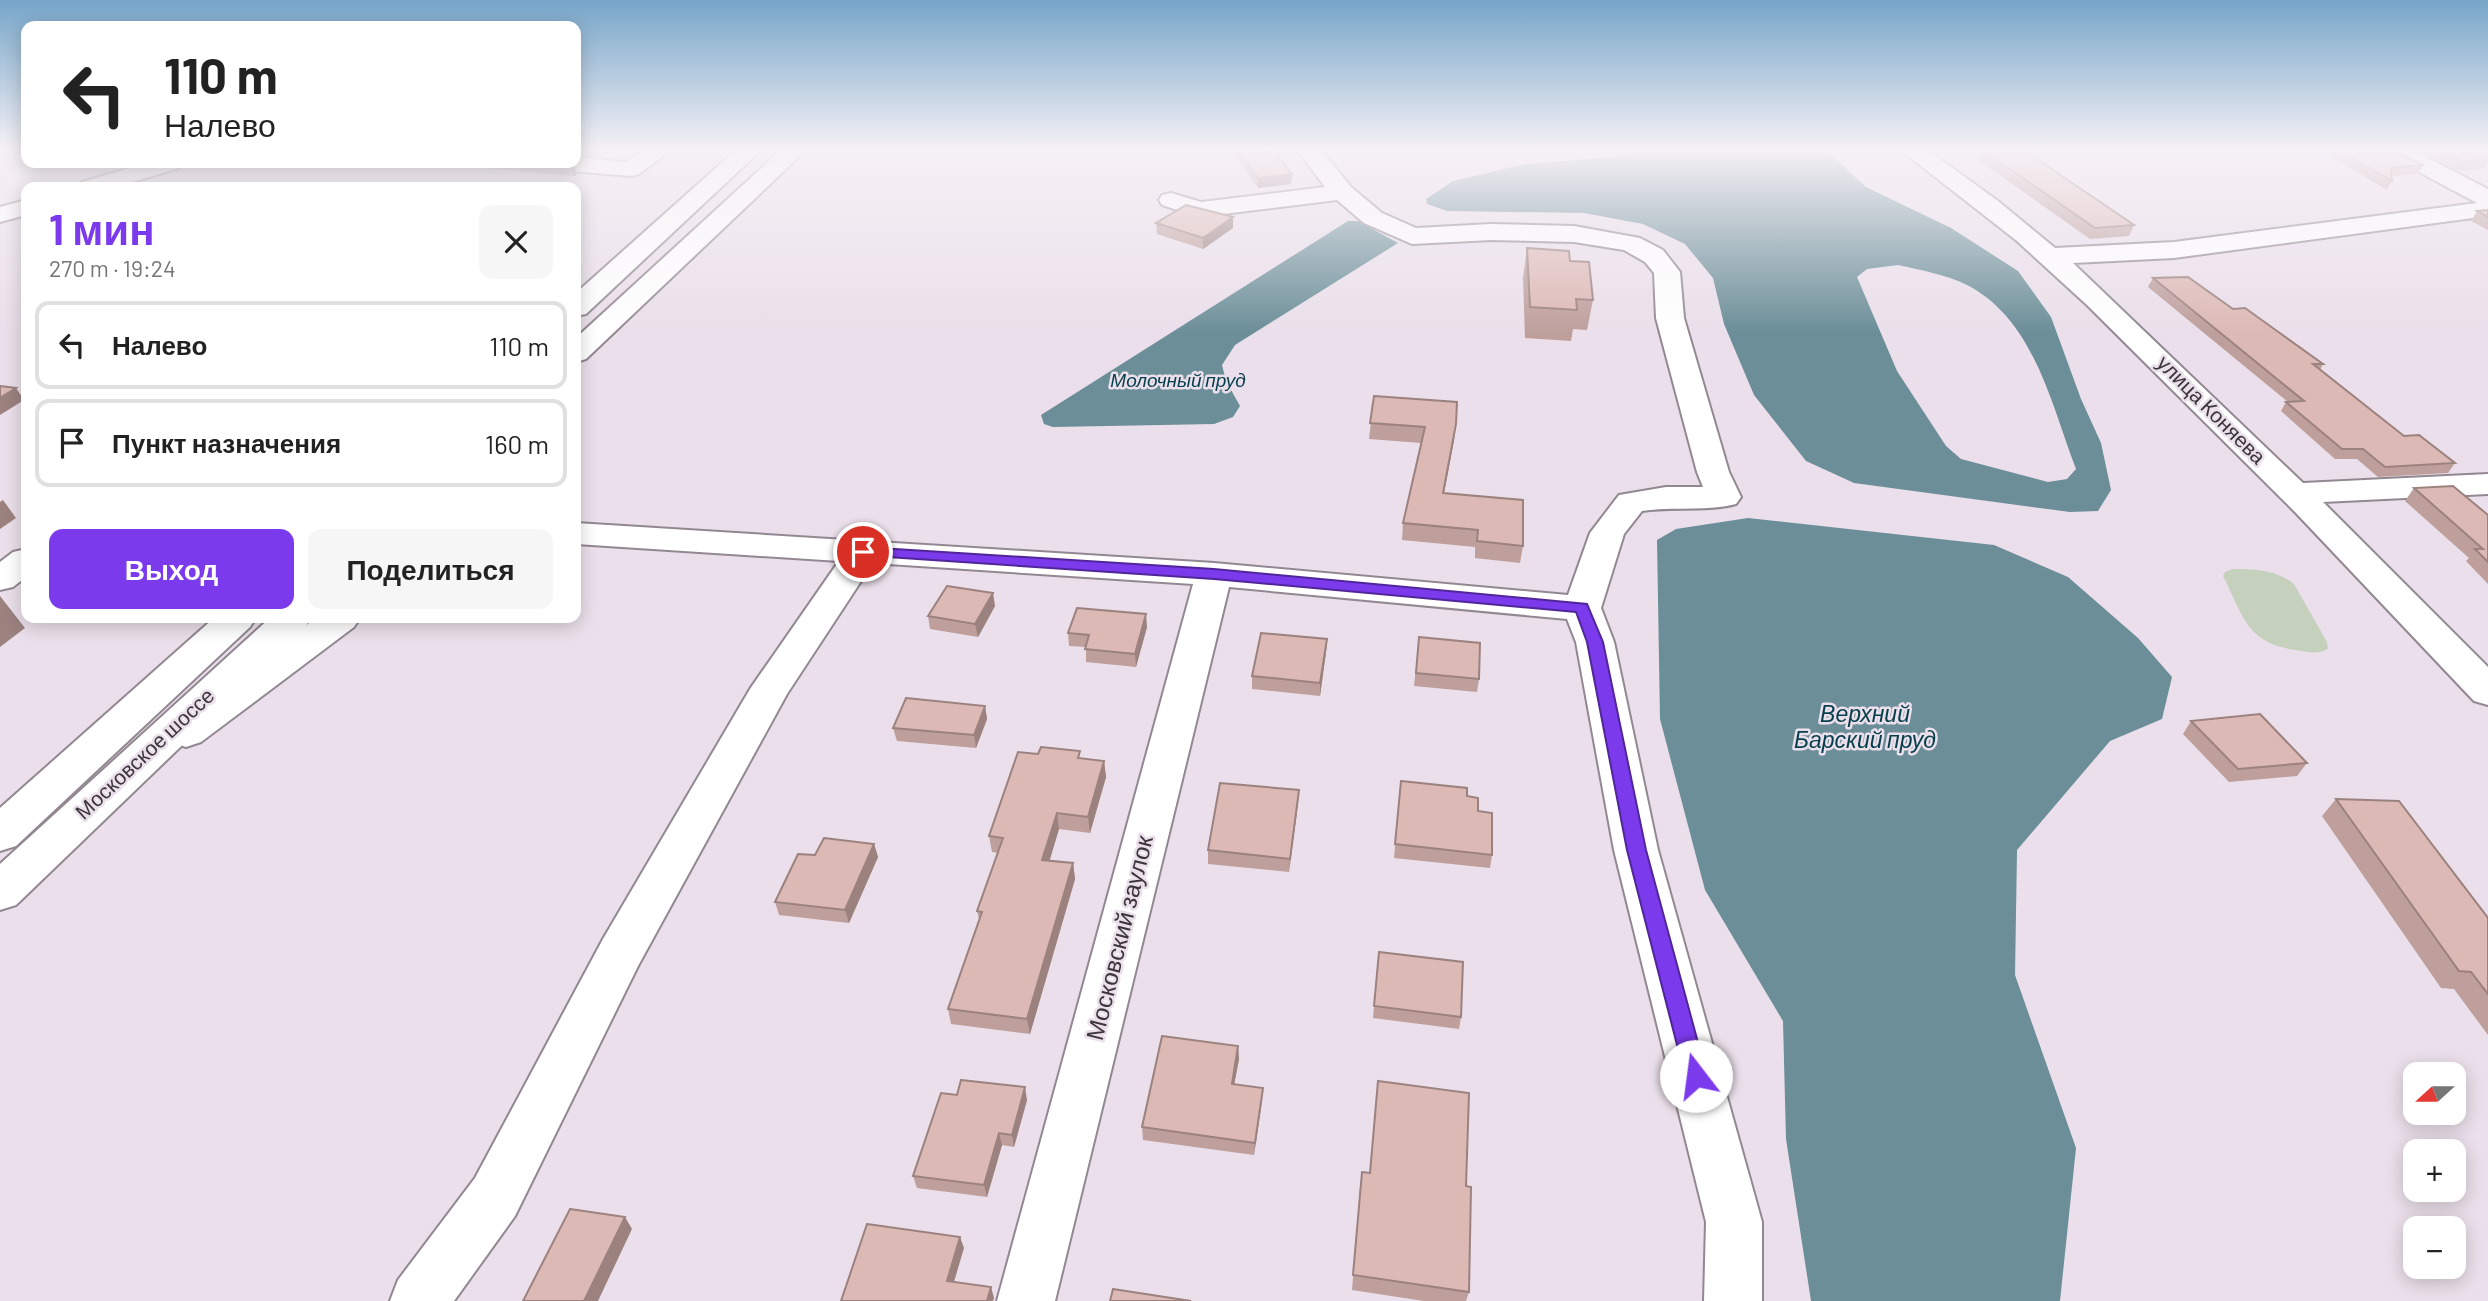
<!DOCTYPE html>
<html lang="ru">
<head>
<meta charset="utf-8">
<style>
	body { margin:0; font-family:Barlow,sans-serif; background:#f6f6f6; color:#222; height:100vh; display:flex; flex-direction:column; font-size:26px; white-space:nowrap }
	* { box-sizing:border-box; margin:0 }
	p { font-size:23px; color:#767676 }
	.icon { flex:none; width:38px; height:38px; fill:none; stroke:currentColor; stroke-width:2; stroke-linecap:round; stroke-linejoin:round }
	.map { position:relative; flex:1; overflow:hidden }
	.sheet { position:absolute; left:21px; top:182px; width:560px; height:441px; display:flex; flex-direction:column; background:#fff; border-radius:14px; box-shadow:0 4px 18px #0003 }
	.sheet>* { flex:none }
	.banner { position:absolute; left:21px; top:21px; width:560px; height:147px; border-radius:14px; box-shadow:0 4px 18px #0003; background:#fff; color:#222; overflow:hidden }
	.needle { width:46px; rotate:249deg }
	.controls { position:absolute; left:2403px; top:1062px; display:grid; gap:14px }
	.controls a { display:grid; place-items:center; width:63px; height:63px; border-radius:14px; background:#fff; box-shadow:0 4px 18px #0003; font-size:35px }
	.pin { position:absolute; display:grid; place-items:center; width:60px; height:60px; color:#fff; margin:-30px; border:4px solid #fff; border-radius:50%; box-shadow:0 2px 7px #0007 }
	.me { position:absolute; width:77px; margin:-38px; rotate:345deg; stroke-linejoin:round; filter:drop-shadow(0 0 5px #0008) }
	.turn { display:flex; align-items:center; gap:24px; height:147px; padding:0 28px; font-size:32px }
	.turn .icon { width:91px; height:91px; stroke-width:2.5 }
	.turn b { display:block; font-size:49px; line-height:60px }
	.round { display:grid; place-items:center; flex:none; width:74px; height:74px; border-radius:14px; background:#f6f6f6 }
	.overview { display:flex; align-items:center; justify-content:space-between; height:119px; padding:0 28px }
	h1 { font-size:42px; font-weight:700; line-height:52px; color:#7c3aed }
	.cta { display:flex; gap:14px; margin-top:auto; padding:14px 28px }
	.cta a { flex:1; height:80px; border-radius:14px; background:#7c3aed; color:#fff; font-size:28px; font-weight:700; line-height:80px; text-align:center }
	.cta a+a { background:#f6f6f6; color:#222 }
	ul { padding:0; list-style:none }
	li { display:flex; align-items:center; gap:21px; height:88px; margin:0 14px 10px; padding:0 14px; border:4px solid #e0e0e0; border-radius:14px }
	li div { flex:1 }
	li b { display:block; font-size:26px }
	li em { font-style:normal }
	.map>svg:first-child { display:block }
	.green { fill:#c5d1bd }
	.water { fill:#6b8e98; fill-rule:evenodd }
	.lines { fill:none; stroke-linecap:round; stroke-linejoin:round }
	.minor-casing { stroke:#928892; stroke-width:4 }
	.highway-casing { stroke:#928892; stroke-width:4 }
	.minor { fill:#fff; fill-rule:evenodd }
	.highway { fill:#fff; fill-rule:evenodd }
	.wall { fill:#be9f9c }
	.shaded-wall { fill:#9b827f }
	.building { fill:#ddb9b5; stroke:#9b827f; stroke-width:2 }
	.route { fill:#7c3aed; stroke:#51269a; stroke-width:2 }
	.labels { text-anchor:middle; stroke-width:5; stroke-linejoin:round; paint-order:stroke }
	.far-water-label { font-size:19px; font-style:italic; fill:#053f4b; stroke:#eadfea }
	.street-label { font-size:21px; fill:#3b363b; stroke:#eadfea }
	.water-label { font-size:23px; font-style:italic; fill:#053f4b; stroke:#eadfea }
	.near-street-label { font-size:24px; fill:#3b363b; stroke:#eadfea }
</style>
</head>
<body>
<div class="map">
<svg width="2488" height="1301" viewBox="0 0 2488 1301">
	<rect width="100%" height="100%" fill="#eadfea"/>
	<path class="green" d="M2233,569C2255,569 2277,570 2294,584L2327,642L2328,649C2318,655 2307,652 2296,650C2246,643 2244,617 2223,576L2225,572Z"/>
	<g class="water">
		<path d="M1632,151H1827L1866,187L1951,228L2018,271L2051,317L2081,399L2101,443L2111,490L2098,511L2070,512L1854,483L1806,461L1754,395L1724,324L1713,278L1685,244L1643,224L1584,213L1447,211L1427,204L1426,199L1453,181L1525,164L1614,157ZM1898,265C1920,270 1944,274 1965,284C2034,318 2051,404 2076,469L2067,479L2048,482L1961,459L1946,446L1897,371L1857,277L1867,269Z"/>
		<polygon points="1348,221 1358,221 1398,243 1235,345 1222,365 1226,381 1240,406 1233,417 1214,424 1053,427 1044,424 1041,415"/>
		<polygon points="1748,518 1994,545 2068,577 2138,638 2172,677 2162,719 2110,741 2017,850 2015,975 2076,1148 2060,1301 1811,1301 1786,1139 1783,1021 1705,890 1660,719 1657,540 1676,529"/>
	</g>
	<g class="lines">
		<g class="minor-casing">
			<g id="minor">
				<polygon points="643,151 670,151 639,174 631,176 559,170 551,168 547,163 576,163 576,157 626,162"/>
				<path d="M1298,151H1322L1351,187L1382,213L1416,228L1491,224L1574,226L1640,238L1663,250L1680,272L1684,318L1729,472L1741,497L1736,504C1706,512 1673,506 1642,511L1624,534L1601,608L1614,642L1658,850L1762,1222V1301H1704L1706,1222L1614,850L1576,642L1567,619L1229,587L1055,1301H997L1193,584L873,563L787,694L638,966L515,1216L454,1301H390L398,1280L475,1178L603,939L750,689L839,561L576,544V523L1214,563L1568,595L1590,533L1619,495L1666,487H1703L1697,472L1656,318L1654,273L1645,262L1624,250L1574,242L1491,240L1412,244L1364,223L1337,200L1199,217L1162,205L1159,200L1162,195L1171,193L1201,202L1325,187Z"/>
				<polygon points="1902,151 1929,151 1998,201 2055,248 2174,242 2477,203 2389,156 2386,151 2414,151 2488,189 2488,216 2174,258 2073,263 2303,483 2488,474 2488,494 2323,502 2488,667 2488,705 2474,701 2296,513 2087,305 2017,241"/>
				<polygon points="147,163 183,163 179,168 116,187 79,187 82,182"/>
				<polygon points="26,200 26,215 0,222 0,207"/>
				<polygon points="26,549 26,577 13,587 0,590 0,562 13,552"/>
				<polygon points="316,618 360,618 354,627 201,742 186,747 171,742 165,732 171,722"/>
			</g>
		</g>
		<g class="highway-casing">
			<g id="highway">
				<polygon points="735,151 760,151 586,314 576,316 576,293"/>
				<polygon points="780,151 805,151 586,359 576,362 576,338"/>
				<polygon points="214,618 256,618 250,627 16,846 0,851 0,808"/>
				<polygon points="270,618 311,618 305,627 16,905 0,910 0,864"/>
			</g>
		</g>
		<use href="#minor" class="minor"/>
		<use href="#highway" class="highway"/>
	</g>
	<g class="wall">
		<polygon points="576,151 609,151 601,157 576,154 576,155"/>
		<polygon points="1232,151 1280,151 1280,157 1278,158 1292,174 1291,184 1258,188"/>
		<polygon points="1981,151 2025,151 2134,225 2129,236 2090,239 1978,160"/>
		<polygon points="2322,151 2395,151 2423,165 2418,174 2392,176 2392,181 2387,190"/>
		<polygon points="2420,151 2471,151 2488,159 2488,162 2484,169 2458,171"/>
		<polygon points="482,163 573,163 577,174 575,176 484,168"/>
		<polygon points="2488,210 2488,230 2471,221 2477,211"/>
		<polygon points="1233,217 1233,228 1203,249 1157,234 1156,223"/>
		<polygon points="1527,248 1570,261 1593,300 1587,330 1573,329 1571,341 1525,338 1523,278"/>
		<polygon points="2153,278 2233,309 2323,364 2320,370 2404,436 2455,463 2448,473 2378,477 2357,459 2335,459 2281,411 2286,402 2288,402 2148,287"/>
		<polygon points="1374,396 1454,440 1444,493 1523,546 1520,563 1475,558 1475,547 1402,540 1403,523 1421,443 1369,439"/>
		<polygon points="2414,488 2488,515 2488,584 2466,561 2469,558 2405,501"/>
		<polygon points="995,606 978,637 930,629 928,616"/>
		<polygon points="1147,627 1136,667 1086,662 1086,647 1069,646 1068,633"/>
		<polygon points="1419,637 1479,679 1477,692 1414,686"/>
		<polygon points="1327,639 1326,652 1320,696 1252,689 1252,676"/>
		<polygon points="985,706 987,719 976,748 897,741 893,728"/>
		<polygon points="2191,721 2307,763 2297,776 2229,782 2183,734"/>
		<polygon points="1081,758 1104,761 1106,777 1090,833 1059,829 1049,861 1073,863 1075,879 1030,1034 951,1024 948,1009 979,919 977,911 998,853 992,852 989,836"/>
		<polygon points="1401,781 1467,796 1478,811 1492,855 1490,868 1394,858"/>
		<polygon points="2336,799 2488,918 2488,1035 2454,989 2441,988 2322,816"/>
		<polygon points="1298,803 1289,872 1208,864 1208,850"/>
		<polygon points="874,844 878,857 849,923 779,915 775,902 815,855"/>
		<polygon points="1379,952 1461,1017 1459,1029 1373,1018"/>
		<polygon points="1238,1046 1239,1059 1234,1084 1262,1100 1254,1155 1143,1140 1142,1127"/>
		<polygon points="1378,1081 1466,1186 1469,1292 1466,1301 1424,1301 1352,1290 1360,1188 1370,1173"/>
		<polygon points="957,1095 1027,1100 1014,1147 1002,1145 987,1197 917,1188 913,1176"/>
	</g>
	<g class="shaded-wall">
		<polygon points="599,151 609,151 601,157"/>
		<polygon points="1271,151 1280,151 1280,157 1271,159"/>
		<polygon points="570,163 573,163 577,174 575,176"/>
		<polygon points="1292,174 1291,184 1258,188 1258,178"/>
		<polygon points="1233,217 1233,228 1203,249 1203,238"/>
		<polygon points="16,388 24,400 0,415 0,398"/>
		<polygon points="1456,424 1454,440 1441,509 1443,493"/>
		<polygon points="3,500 16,518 0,529 0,502"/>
		<polygon points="993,593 995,606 978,637 975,624"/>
		<polygon points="0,596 25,628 0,647"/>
		<polygon points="1146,614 1147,627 1136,667 1135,654"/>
		<polygon points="1327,639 1326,652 1320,696 1320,683"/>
		<polygon points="985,706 987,719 976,748 974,735"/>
		<polygon points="1104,761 1106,777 1090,833 1088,817"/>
		<polygon points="1299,790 1298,803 1289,872 1290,859"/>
		<polygon points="1057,813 1059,829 1045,876 1042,860"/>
		<polygon points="874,844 878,857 849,923 845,910"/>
		<polygon points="1073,863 1075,879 1030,1034 1027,1019"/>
		<polygon points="1238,1046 1239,1059 1232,1096 1232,1084"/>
		<polygon points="1025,1087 1027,1100 1014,1147 1012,1135"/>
		<polygon points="1263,1088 1262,1100 1254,1155 1255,1143"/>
		<polygon points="999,1133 1002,1145 987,1197 984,1185"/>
		<polygon points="625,1217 632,1229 598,1301 584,1301"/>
		<polygon points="960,1237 964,1248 951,1292 947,1281"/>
		<polygon points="991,1287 994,1298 993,1301 987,1301"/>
	</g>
	<g class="building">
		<polygon points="1239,151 1273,151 1292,174 1258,178"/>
		<polygon points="1984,151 2025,151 2134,225 2095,228"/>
		<polygon points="2341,151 2395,151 2423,165 2391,168 2392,181"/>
		<polygon points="2442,151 2470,151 2488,160 2464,162"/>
		<polygon points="1186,205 1233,217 1203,238 1156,223"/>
		<polygon points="2488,210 2488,217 2477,211"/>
		<polygon points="1527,248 1569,251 1570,261 1589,262 1593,300 1576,299 1577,310 1530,307"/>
		<polygon points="2188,277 2233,309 2245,308 2323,364 2313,364 2404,436 2419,435 2455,463 2385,467 2363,449 2342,449 2286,402 2304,401 2153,278"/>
		<polygon points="0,386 16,388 0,398"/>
		<polygon points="1374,396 1457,402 1456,424 1443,493 1523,500 1523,546 1477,541 1478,530 1403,523 1425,427 1370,423"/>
		<polygon points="2453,486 2488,515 2488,562 2475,549 2483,549 2414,488"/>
		<polygon points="947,586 993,593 975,624 928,616"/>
		<polygon points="1077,608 1146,614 1135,654 1085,649 1089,635 1068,633"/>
		<polygon points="1261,633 1327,639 1320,683 1252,676"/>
		<polygon points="1419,637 1480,643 1479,679 1416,673"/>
		<polygon points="906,698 985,706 974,735 893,728"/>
		<polygon points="2260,714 2307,763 2238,769 2191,721"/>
		<polygon points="1041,747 1080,751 1078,758 1104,761 1088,817 1057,813 1042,860 1073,863 1027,1019 948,1009 982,912 977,911 1003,838 989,836 1018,752 1038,754"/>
		<polygon points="1401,781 1467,788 1467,796 1478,798 1478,811 1492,813 1492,855 1395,844"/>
		<polygon points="1220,783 1299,790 1290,859 1208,850"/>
		<polygon points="2336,799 2399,801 2488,918 2488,994 2471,972 2459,971"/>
		<polygon points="824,838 874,844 845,910 775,902 798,854 815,855"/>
		<polygon points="1379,952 1463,962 1461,1017 1374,1006"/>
		<polygon points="1162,1036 1238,1046 1232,1084 1263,1088 1255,1143 1142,1127"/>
		<polygon points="961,1080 1025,1087 1012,1135 999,1133 984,1185 913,1176 941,1093 957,1095"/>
		<polygon points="1378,1081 1469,1093 1466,1186 1471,1187 1469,1292 1353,1275 1362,1172 1370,1173"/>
		<polygon points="570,1209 625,1217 584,1301 523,1301"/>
		<polygon points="867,1224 960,1237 947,1281 991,1287 987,1301 841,1301"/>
		<polygon points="1113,1289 1191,1301 1110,1301"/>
	</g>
	<linearGradient id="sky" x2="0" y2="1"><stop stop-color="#76a5c8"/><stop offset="0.45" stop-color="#f6f1f6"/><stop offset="1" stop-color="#f6f1f6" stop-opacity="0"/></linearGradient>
	<rect width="2488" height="333" fill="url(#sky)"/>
	<polygon class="route" points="863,547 1214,569 1587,604 1603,642 1646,850 1707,1076 1704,1083 1696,1086 1689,1083 1685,1076 1627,850 1587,642 1576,612 1214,579 858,555 856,552 858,549"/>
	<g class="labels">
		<g class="far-water-label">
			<text x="1178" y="387">Молочный пруд</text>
		</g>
		<g class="street-label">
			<text transform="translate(2211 410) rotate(45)" y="7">улица Коняева</text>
			<text transform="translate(145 754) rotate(-43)" y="7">Московское шоссе</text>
		</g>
		<g class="water-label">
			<text x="1865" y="722">Верхний<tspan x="1865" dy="26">Барский пруд</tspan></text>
		</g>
		<g class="near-street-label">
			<text transform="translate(1120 938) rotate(-76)" y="8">Московский заулок</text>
		</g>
	</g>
</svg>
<div class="controls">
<a><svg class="needle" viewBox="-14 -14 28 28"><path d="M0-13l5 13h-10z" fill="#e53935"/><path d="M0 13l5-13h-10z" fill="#767676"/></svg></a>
<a>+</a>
<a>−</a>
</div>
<div class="pin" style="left:863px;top:552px;background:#d93025"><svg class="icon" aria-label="arrive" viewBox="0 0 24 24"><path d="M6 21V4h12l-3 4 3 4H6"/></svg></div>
<svg class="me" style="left:1696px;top:1076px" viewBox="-20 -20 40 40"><circle r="19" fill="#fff"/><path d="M0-13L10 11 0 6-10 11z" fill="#7c3aed"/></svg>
<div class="banner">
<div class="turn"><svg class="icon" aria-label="left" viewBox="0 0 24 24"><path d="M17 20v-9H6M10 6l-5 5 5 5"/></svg><div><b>110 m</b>Налево</div></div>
</div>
<section class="sheet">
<div class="overview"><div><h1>1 мин</h1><p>270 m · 19:24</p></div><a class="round"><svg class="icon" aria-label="close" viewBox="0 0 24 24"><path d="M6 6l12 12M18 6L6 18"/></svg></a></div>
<ul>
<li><svg class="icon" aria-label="left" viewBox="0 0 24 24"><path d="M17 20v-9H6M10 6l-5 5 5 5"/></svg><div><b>Налево</b></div><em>110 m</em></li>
<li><svg class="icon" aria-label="arrive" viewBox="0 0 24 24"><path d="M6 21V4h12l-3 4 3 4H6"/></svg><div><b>Пункт назначения</b></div><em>160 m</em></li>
</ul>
<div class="cta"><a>Выход</a><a>Поделиться</a></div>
</section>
</div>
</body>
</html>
